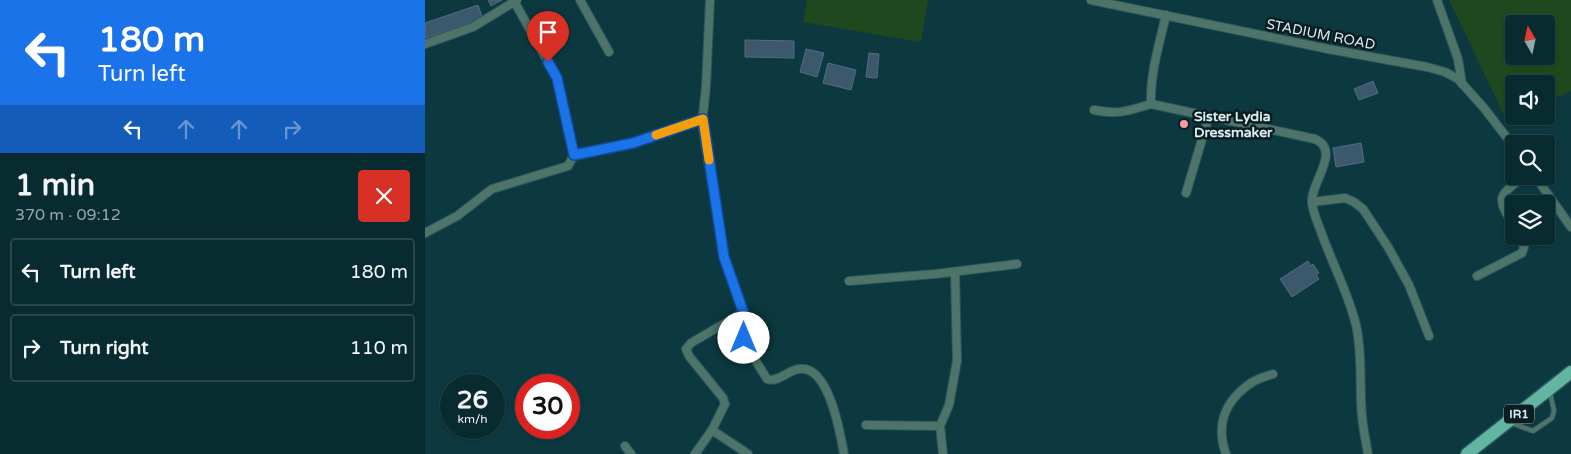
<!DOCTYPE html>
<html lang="en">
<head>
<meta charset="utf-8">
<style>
	body { margin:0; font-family:"Varela Round",sans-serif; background:#113337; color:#f1f3f6; height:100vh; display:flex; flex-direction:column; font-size:19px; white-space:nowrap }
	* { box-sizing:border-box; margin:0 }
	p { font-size:16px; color:#98a7aa }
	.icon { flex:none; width:28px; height:28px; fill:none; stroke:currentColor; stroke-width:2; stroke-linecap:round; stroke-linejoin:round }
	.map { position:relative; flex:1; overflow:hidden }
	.details { display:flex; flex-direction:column; background:#082b2f; width:425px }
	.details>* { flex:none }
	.guide { background:#1a73e8; color:#fff; overflow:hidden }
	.needle { width:32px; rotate:351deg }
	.buttons { position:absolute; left:1080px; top:15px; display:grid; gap:10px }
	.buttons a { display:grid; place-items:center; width:50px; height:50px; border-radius:5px; background:#082b2f; box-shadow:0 1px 4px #0004,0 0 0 1px #29474b; font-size:25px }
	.speed { position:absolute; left:15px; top:374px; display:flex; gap:10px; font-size:25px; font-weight:700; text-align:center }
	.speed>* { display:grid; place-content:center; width:65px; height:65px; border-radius:50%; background:#082b2f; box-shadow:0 1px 4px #0004,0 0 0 1px #29474b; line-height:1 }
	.speed small { font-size:12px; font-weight:400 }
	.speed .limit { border:8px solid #d22; background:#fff; color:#111 }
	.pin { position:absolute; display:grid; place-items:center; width:42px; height:42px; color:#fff; margin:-51px -21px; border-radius:50% 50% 50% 0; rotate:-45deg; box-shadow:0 0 5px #0007 }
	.pin .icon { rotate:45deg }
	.me { position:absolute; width:55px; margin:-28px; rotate:0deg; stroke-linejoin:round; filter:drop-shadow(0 0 4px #0008) }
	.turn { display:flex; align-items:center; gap:18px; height:105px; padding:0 15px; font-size:22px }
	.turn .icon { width:65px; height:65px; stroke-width:2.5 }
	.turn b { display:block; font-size:35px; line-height:42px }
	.lanes { display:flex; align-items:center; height:48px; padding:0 15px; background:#0003; justify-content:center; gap:25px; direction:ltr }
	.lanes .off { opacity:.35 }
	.round { display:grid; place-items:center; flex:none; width:52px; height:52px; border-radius:5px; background:#113337 }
	.head { display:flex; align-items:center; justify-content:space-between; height:85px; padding:0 15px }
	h1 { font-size:30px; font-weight:800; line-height:38px }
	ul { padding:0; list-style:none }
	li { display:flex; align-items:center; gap:15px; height:68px; margin:0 10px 8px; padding:0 5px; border:2px solid #29474b; border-radius:5px }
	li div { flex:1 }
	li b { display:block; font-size:19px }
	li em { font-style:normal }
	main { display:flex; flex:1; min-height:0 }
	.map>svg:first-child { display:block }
	.green { fill:#20481f; fill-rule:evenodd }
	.building { fill:#3b586d; stroke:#506d83 }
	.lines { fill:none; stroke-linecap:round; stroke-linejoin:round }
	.service-casing { stroke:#2c565c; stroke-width:6 }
	.minor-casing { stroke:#2c565c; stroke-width:10 }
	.primary-casing { stroke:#2c565c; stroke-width:15 }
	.service { stroke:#4e746a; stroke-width:4 }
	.minor { stroke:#4e746a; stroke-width:8 }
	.primary { stroke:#62b5a0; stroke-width:12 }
	.route-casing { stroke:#114b97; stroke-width:12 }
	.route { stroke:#1a73e8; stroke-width:9 }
	.slow { stroke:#f59e0b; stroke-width:9 }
	.poi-dot { fill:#f49aa4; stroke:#0b1d20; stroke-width:2 }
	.labels { text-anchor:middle; stroke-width:5; stroke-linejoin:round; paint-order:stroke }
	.shield { fill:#0b1d20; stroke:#9bb0b4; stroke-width:1 }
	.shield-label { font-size:12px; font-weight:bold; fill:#d9eff3 }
	.street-label { font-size:14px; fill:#d9eff3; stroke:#0b1d20 }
	.poi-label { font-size:14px; font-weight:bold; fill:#d9eff3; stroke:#0b1d20; text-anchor:start }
</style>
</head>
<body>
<main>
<section class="details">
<div class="guide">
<div class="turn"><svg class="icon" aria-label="left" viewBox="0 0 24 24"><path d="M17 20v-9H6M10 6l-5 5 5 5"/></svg><div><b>180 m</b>Turn left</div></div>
<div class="lanes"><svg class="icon" aria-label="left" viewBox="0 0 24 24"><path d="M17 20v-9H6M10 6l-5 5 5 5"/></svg><svg class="icon off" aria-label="ahead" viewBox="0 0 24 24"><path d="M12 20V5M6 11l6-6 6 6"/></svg><svg class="icon off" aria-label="ahead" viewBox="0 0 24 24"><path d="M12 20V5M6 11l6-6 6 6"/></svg><svg class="icon off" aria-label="right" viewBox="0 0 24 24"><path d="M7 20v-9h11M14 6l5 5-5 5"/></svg></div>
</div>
<div class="head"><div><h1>1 min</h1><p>370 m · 09:12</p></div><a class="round" style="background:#d93025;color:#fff"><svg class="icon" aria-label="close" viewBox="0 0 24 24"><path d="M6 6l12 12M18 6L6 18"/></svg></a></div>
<ul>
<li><svg class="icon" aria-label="left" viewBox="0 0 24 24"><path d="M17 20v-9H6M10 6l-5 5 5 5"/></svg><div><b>Turn left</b></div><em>180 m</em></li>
<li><svg class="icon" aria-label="right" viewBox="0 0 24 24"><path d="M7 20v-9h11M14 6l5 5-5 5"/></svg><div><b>Turn right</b></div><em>110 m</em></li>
</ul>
</section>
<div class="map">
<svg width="1146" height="454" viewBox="0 0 1146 454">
	<rect width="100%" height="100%" fill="#0b393f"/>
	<g class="green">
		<polygon points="382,0 503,0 496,42 378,22"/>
		<path d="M1024,0H1146V91L1121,102V84H1089V115L1081,119ZM1089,24H1121V56H1089Z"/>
	</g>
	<g class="building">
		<polygon points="63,0 77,0 66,6"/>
		<polygon points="53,5 58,19 0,38 0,23"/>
		<polygon points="320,40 369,41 369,58 320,57"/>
		<polygon points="381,49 399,53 392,77 375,72"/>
		<polygon points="444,53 454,54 452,78 441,77"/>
		<polygon points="403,63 431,70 426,90 398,83"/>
		<polygon points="948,81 953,93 934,100 929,89"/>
		<polygon points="936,143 939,162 911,167 908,148"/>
		<polygon points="883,261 886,266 888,264 894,273 891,274 894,279 867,297 855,279"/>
	</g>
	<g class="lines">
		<g class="service-casing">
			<polyline id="service" points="1086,423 1108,431 1127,418 1129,411 1125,392"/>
		</g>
		<g class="minor-casing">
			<g id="minor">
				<polyline points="155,0 184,52"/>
				<path d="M285,0L281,87L277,123L299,257L320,317L319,338L321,345L342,379C353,383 363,370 374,369C404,365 415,432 419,454"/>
				<polyline points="666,0 903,49 1002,67 1020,72 1033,79 1059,108 1089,147"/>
				<polyline points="1012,0 1033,59 1037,84"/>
				<path d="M741,15C734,45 725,74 726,104L890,139C917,151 885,183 887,203C888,212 892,221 895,229C906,261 923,292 931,325C938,356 934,386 937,416C938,429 941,442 943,454"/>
				<polyline points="0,44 48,27 92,0"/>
				<path d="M669,110C694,115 702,111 726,104"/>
				<polyline points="149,155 208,143 278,119"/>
				<polyline points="1110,176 1146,227"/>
				<polyline points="761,193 784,116"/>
				<polyline points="887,202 920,198 929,202 938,209 963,247 984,285 1004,336"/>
				<path d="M1089,227C1071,196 1072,197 1100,176"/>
				<polyline points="0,233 32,216 67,189 143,166 149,155 132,78 89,1"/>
				<polyline points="1052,276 1097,253 1099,247 1094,236"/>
				<polyline points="424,281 510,274 592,264"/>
				<polyline points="441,425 515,426"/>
				<polyline points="287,430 323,454"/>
				<polyline points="200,446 206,454"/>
				<polyline points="270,454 287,430 300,404 298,398 264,356 261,349 266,343 319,312"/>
				<polyline points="518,454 515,426 524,405 532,361 530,272"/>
				<path d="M801,454C790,424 801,400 826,383C832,379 841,376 848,374"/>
			</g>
		</g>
		<g class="primary-casing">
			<polyline id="primary" points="1042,454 1146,372"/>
		</g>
		<use href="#service" class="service"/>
		<use href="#minor" class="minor"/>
		<use href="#primary" class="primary"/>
	</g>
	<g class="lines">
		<g class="route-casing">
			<polyline id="route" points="123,62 132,78 149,155 208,143 278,119 299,257 320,317 319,338"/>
		</g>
		<use href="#route" class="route"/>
		<polyline class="slow" points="231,135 278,119 284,160"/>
	</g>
	<circle class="poi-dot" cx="759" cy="124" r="5"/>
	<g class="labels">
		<rect class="shield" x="1079" y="404.5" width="30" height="19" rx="4"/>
		<g class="shield-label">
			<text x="1094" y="418">IR1</text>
		</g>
		<g class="street-label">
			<text transform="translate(896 34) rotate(11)" y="5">STADIUM ROAD</text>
		</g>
		<g class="poi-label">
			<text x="769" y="121">Sister Lydia<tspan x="769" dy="16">Dressmaker</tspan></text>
		</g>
	</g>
</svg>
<div class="buttons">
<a><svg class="needle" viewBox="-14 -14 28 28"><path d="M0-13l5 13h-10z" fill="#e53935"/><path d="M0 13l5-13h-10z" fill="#98a7aa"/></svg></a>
<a><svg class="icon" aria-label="sound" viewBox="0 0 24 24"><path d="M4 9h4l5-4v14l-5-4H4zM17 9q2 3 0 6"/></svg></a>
<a><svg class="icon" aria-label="search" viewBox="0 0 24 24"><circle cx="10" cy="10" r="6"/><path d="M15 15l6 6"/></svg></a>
<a><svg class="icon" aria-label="layers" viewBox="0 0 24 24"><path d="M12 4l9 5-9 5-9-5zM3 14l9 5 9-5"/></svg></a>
</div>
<div class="speed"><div>26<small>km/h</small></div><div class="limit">30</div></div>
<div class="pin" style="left:123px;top:62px;background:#d93025"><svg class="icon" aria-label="arrive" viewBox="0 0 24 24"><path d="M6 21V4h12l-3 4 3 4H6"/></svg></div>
<svg class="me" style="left:319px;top:338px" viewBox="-20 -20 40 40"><circle r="19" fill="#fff"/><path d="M0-13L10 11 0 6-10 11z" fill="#1a73e8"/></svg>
</div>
</main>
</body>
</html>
